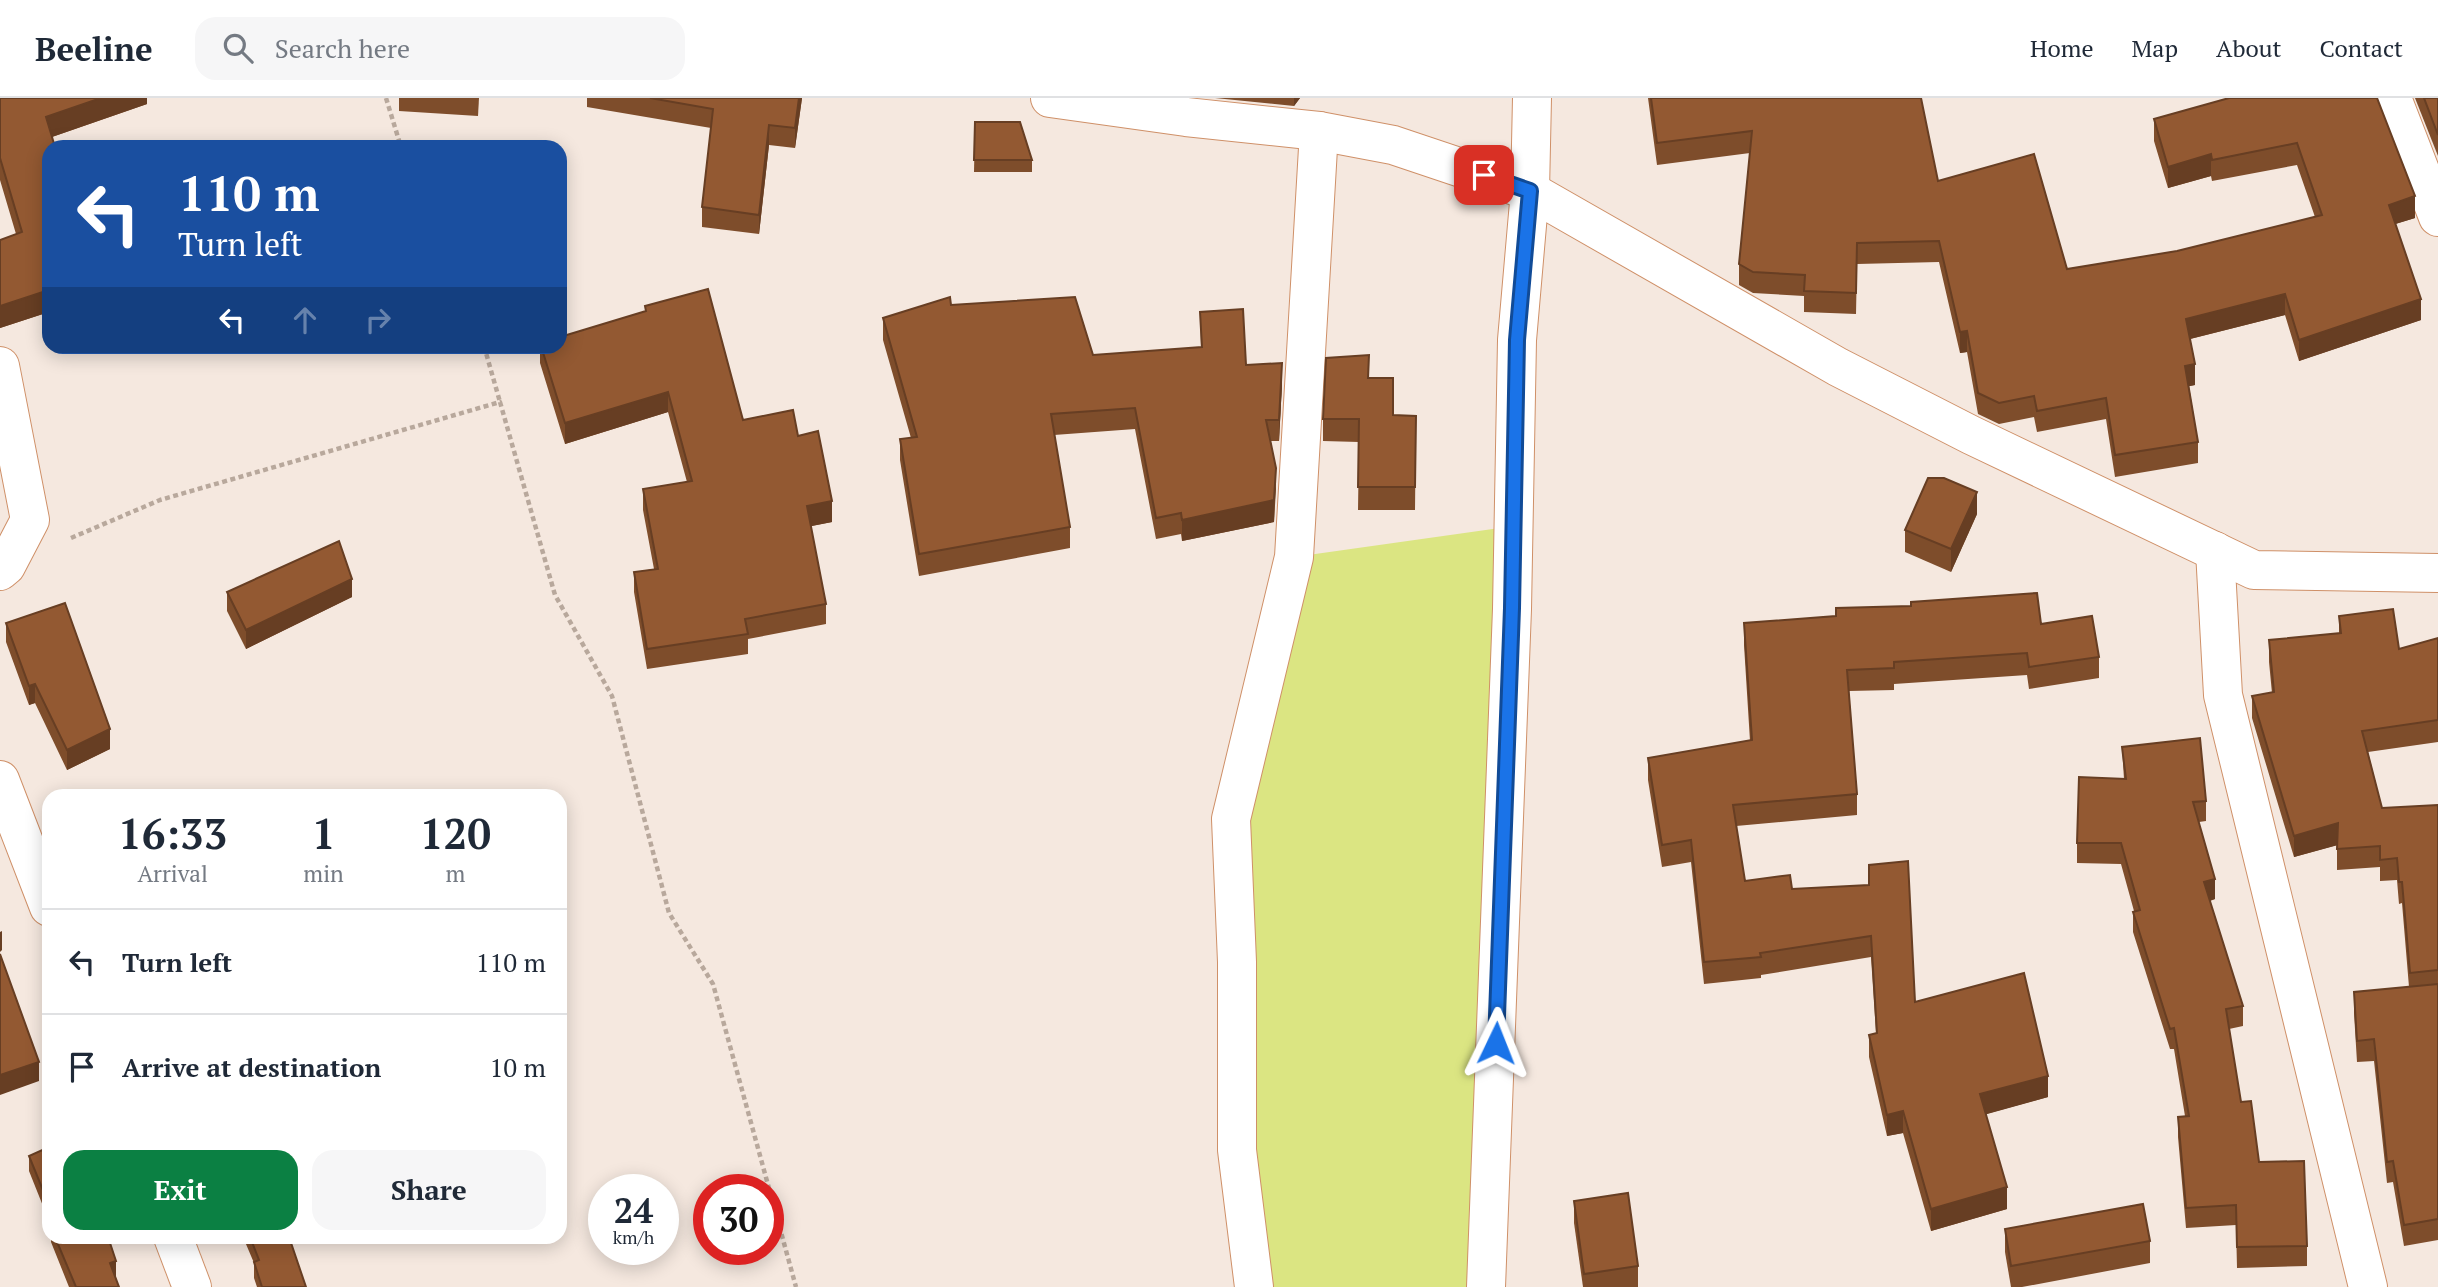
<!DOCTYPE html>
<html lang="en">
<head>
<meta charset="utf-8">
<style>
	body { margin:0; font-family:"PT Serif",serif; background:#f6f6f7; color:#1f2937; height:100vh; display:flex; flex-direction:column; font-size:26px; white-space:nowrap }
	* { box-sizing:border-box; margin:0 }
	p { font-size:23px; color:#747a83 }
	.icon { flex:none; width:38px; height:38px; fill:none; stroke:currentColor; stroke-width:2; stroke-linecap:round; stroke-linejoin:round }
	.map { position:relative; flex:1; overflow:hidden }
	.details { position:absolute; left:42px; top:691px; width:525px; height:455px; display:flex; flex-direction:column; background:#fff; border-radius:21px; box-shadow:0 4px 18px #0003 }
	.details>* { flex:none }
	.top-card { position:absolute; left:42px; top:42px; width:525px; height:214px; border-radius:21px; box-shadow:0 4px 18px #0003; background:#1a4fa0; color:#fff; overflow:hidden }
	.speed { position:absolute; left:588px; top:1076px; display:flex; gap:14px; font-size:35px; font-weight:700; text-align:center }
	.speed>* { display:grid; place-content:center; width:91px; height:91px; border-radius:50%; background:#fff; box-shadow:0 4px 18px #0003; line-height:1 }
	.speed small { font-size:18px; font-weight:400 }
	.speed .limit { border:10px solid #d22; background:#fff; color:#111 }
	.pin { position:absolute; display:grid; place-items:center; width:60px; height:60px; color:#fff; margin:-30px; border-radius:14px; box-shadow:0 4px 10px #0006 }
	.me { position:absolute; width:77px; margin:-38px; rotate:2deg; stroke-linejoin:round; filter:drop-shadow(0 0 5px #0008) }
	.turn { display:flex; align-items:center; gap:24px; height:147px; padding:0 21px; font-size:32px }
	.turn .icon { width:91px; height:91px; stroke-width:2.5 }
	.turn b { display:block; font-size:49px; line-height:60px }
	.lanes { display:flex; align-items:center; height:66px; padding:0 21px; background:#0003; justify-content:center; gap:35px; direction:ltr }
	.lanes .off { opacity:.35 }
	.eta { display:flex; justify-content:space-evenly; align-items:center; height:119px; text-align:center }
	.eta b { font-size:42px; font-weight:800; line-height:49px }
	.button { display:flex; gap:14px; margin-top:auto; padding:14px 21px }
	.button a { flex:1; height:80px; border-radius:21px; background:#0b8043; color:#fff; font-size:28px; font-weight:800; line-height:80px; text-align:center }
	.button a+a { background:#f6f6f7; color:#1f2937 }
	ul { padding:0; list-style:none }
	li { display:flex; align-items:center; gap:21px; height:105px; padding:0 21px; border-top:2px solid #e0e1e3 }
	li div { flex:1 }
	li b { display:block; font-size:26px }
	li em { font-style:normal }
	header { display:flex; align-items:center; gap:42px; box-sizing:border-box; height:98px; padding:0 35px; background:#fff; border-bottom:2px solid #e0e1e3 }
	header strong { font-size:33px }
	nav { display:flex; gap:38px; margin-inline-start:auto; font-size:24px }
	.search { width:490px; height:63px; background:#f6f6f7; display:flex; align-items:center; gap:18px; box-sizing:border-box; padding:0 24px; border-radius:21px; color:#747a83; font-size:26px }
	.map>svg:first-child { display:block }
	.green { fill:#dbe582 }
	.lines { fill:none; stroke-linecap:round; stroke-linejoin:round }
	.street-casing { stroke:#cf9068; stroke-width:40 }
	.path { stroke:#b8a89c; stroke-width:4.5; stroke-dasharray:5 3.5; stroke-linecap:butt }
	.street { stroke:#fff; stroke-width:38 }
	.wall { fill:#7e4d2b }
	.shaded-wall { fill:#673e23 }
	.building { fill:#935932; stroke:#673e23; stroke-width:2 }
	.route-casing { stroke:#114b97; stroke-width:18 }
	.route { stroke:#1a73e8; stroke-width:12 }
</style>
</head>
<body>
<header>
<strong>Beeline</strong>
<div class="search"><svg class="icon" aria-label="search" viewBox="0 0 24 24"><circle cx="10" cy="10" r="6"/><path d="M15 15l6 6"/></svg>Search here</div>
<nav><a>Home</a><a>Map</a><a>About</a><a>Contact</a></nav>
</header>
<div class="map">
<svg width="2438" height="1189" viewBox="0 0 2438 1189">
	<rect width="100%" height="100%" fill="#f5e8df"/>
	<polygon class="green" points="1514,428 1486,1189 1254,1189 1231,721 1294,459"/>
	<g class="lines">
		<g class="street-casing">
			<g id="street">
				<polyline points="1050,0 1186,19 1319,33 1393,47 1530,93 1838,269 1971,337 2254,472 2438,475"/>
				<polyline points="2392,0 2438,119"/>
				<polyline points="0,268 30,422 6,468 0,473"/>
				<polyline points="2215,453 2223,597 2368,1189"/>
				<polyline points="0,682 49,809"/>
				<polyline points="173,1139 192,1189"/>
				<polyline points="1254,1189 1237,1052 1237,864 1231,721 1294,459 1319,33"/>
				<polyline points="1486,1189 1512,511 1517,242 1530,93 1532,0"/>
			</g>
		</g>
		<g class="path">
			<polyline points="386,0 401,49"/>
			<polyline points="484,248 500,304"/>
			<polyline points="71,440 160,402 500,304 555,497 612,598 669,815 713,886 796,1189"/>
		</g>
		<use href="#street" class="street"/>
	</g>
	<g class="wall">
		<polygon points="0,0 147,0 147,6 52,39 49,49 49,214 0,230 0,142 16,136 0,82"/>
		<polygon points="399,0 479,0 478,18 399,13"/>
		<polygon points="587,0 802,0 795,50 769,47 759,136 702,129 702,109 711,30 587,9"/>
		<polygon points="1215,0 1300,0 1294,8"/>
		<polygon points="1648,0 1921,0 1938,83 2067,171 2177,153 2315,119 2297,67 2212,83 2211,78 2168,90 2154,43 2154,21 2229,0 2415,120 2395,126 2421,222 2299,263 2285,217 2190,241 2195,287 2189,288 2198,344 2198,365 2115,379 2106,321 2037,334 2034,319 1999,326 1978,316 1967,254 1960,255 1939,164 1857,166 1856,216 1804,214 1804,198 1753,195 1739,187 1739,166 1750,55 1657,67"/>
		<polygon points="2415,0 2438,0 2438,58"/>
		<polygon points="975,24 1032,62 1032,74 974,74"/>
		<polygon points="951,207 1093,257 1201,250 1200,214 1246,267 1282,286 1279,343 1270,343 1276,391 1274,424 1182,443 1181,436 1156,441 1135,331 1054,337 1070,429 1070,450 919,478 900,362 900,341 911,340 883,242 883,220"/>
		<polygon points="645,208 743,322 798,338 832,424 811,428 826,506 826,526 748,541 748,556 647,571 634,494 634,474 654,471 643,412 643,391 687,384 668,314 565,346 540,265 540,248 560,248 645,214"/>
		<polygon points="1369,280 1393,317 1416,318 1415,412 1358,412 1359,344 1323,343 1323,321"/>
		<polygon points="1977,416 1951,474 1905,454 1905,432"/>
		<polygon points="227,494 352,499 246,551 227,513"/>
		<polygon points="2339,518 2399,551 2438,540 2438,644 2368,654 2382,710 2438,707 2438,1142 2404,1148 2393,1084 2387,1085 2374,963 2357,964 2354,915 2354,894 2409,889 2402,805 2399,806 2397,782 2380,783 2380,769 2337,772 2337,747 2294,759 2252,620 2252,598 2272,595 2269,564 2269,542 2339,535"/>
		<polygon points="6,525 110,651 67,672 35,605 29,607 6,544"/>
		<polygon points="1744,525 2041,526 2099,559 2099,580 2029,591 2027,577 1894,586 1894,592 1849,593 1857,696 1857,717 1736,728 1745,783 1792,791 1869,787 1915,904 2048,999 1986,1016 2007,1111 1931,1133 1903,1035 1887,1038 1869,959 1869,937 1876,935 1871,859 1761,877 1761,880 1704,886 1691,764 1662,769 1648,682 1648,660 1750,643 1744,547"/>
		<polygon points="2122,649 2206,703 2206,723 2199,724 2215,801 2210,803 2243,908 2243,928 2229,931 2241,1004 2259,1064 2307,1148 2307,1168 2237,1170 2236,1127 2186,1130 2178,1039 2178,1019 2185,1018 2174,951 2170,951 2133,834 2133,814 2134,813 2121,766 2077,765 2077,745 2124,681"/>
		<polygon points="49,1049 49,1123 29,1073 29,1058"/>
		<polygon points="1574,1103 1638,1168 1638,1189 1583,1189 1574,1125"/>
		<polygon points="2005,1131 2150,1143 2150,1165 2022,1189 2011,1189 2005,1154"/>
		<polygon points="51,1139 108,1139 116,1178 115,1179 119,1189 69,1189 51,1144"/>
		<polygon points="243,1139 289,1139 306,1189 257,1189 254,1180 254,1165"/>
	</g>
	<g class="shaded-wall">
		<polygon points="101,0 147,0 147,6 46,41 46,19"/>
		<polygon points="799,0 802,0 795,50 795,30"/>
		<polygon points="1294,0 1300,0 1294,8"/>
		<polygon points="769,27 769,47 759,136 759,117"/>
		<polygon points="2211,56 2211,78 2168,90 2168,69"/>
		<polygon points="2415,98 2415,120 2389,128 2389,107"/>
		<polygon points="49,192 49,214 0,230 0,208"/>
		<polygon points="2285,196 2285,217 2186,242 2186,221"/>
		<polygon points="2421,201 2421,222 2299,263 2299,242"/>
		<polygon points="1967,233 1967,254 1960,255 1960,234"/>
		<polygon points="1282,265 1282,286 1279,343 1279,322"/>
		<polygon points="2195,266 2195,287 2185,289 2185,268"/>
		<polygon points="668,294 668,314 565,346 565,325"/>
		<polygon points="1276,370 1274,424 1182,443 1182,422"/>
		<polygon points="1977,394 1977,416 1951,474 1951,451"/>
		<polygon points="832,403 832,424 807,429 807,408"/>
		<polygon points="352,481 352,499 246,551 246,532"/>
		<polygon points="35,586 35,605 29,607 29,588"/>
		<polygon points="110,631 110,651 67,672 67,652"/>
		<polygon points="2338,725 2338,747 2294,759 2294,738"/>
		<polygon points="2215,781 2215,801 2204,804 2204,784"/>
		<polygon points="2,833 2,852 0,854 0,834"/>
		<polygon points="39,964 39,983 0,997 0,977"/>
		<polygon points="2048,978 2048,999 1980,1018 1980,996"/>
		<polygon points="1903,1013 1903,1035 1887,1038 1887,1017"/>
		<polygon points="2007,1089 2007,1111 1931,1133 1931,1111"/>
		<polygon points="116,1163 116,1178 110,1181 110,1165"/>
	</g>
	<g class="building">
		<polygon points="0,0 101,0 46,19 55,49 49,49 49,192 0,208 0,142 22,134 0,60"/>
		<polygon points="650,0 799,0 795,30 769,27 759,117 702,109 713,11"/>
		<polygon points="1651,0 1921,0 1938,83 2034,56 2067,171 2177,153 2322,117 2297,45 2212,62 2211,56 2168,69 2154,21 2229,0 2377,0 2415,98 2389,107 2421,201 2299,242 2285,196 2186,221 2195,266 2185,268 2198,344 2115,357 2106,300 2037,313 2034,298 1999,305 1978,295 1967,233 1960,234 1939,143 1857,145 1856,195 1804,193 1805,177 1753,174 1739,166 1752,33 1657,45"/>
		<polygon points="2424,0 2438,0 2438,37"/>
		<polygon points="975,24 1020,24 1032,62 974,62"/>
		<polygon points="708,191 743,322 793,312 798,338 818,333 832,403 807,408 826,506 745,521 748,536 647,551 634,474 658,471 643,391 692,383 668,294 565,325 541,248 560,248 560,239 646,213 645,208"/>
		<polygon points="950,199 951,207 1075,199 1093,257 1202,249 1200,214 1243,211 1246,267 1282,265 1279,322 1266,322 1276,370 1274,402 1182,422 1181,415 1156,420 1135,310 1051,316 1070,429 919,456 900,341 917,339 883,220"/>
		<polygon points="1369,257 1368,280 1393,280 1393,317 1416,318 1415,389 1358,389 1359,321 1323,321 1326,260"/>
		<polygon points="1928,380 1944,380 1977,394 1951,451 1905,432"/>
		<polygon points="339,443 352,481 246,532 227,494"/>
		<polygon points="2037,495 2041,526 2092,518 2099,559 2029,569 2027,555 1894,564 1894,570 1847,572 1857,696 1733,707 1745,783 1790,777 1792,791 1869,787 1869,767 1908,763 1915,904 2024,875 2048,978 1980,996 2007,1089 1931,1111 1903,1013 1887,1017 1869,937 1877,935 1871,838 1760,855 1761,859 1704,864 1691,742 1662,747 1648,660 1752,642 1744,525 1836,518 1836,510 1911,508 1911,504"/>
		<polygon points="65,505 110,631 67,652 35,586 29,588 6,525"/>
		<polygon points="2393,511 2399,551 2438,540 2438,622 2362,633 2382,710 2438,707 2438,872 2410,875 2402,784 2399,784 2397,760 2380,762 2380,748 2337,751 2338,725 2294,738 2252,598 2274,594 2269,542 2341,535 2339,518"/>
		<polygon points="2200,640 2206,703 2193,704 2215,781 2204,784 2243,908 2226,911 2241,1004 2251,1003 2259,1064 2304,1063 2307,1148 2237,1149 2236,1107 2186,1110 2178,1019 2189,1018 2174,930 2170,931 2133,814 2140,812 2121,745 2077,745 2079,679 2126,681 2122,649"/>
		<polygon points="0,856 39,964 0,977"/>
		<polygon points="2438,886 2438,1121 2404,1127 2393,1063 2387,1064 2374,941 2357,943 2354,894"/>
		<polygon points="49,1049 49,1107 29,1058"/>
		<polygon points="1628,1095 1638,1168 1584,1176 1574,1103"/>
		<polygon points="2143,1106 2150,1143 2011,1168 2005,1131"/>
		<polygon points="55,1139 108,1139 116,1163 110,1165 119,1189 76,1189"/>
		<polygon points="250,1139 289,1139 306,1189 262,1189 254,1164 259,1162"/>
	</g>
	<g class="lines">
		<g class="route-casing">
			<polyline id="route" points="1484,77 1530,93 1517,242 1512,510 1496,945"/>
		</g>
		<use href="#route" class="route"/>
	</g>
</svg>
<div class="speed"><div>24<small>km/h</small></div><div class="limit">30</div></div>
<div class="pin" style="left:1484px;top:77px;background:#d93025"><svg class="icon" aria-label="arrive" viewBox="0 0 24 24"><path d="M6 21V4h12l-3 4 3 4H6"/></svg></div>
<svg class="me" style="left:1496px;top:945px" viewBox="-20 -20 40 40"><path d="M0-17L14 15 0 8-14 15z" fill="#1a73e8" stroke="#fff" stroke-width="4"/></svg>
<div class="top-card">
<div class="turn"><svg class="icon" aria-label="left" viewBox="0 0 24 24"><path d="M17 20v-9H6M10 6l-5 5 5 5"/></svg><div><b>110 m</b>Turn left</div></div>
<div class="lanes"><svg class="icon" aria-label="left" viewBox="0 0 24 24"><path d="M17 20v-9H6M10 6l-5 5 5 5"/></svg><svg class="icon off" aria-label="ahead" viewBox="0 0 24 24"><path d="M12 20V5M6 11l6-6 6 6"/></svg><svg class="icon off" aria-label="right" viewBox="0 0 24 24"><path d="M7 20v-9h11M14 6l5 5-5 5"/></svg></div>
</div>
<section class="details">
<div class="eta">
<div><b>16:33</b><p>Arrival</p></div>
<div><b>1</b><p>min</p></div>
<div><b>120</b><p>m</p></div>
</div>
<ul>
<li><svg class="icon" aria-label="left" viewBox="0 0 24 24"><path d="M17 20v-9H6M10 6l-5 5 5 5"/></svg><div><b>Turn left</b></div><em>110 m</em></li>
<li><svg class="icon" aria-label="arrive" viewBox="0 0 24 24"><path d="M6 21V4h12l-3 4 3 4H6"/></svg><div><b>Arrive at destination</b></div><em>10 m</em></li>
</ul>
<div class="button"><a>Exit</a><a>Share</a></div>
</section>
</div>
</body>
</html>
